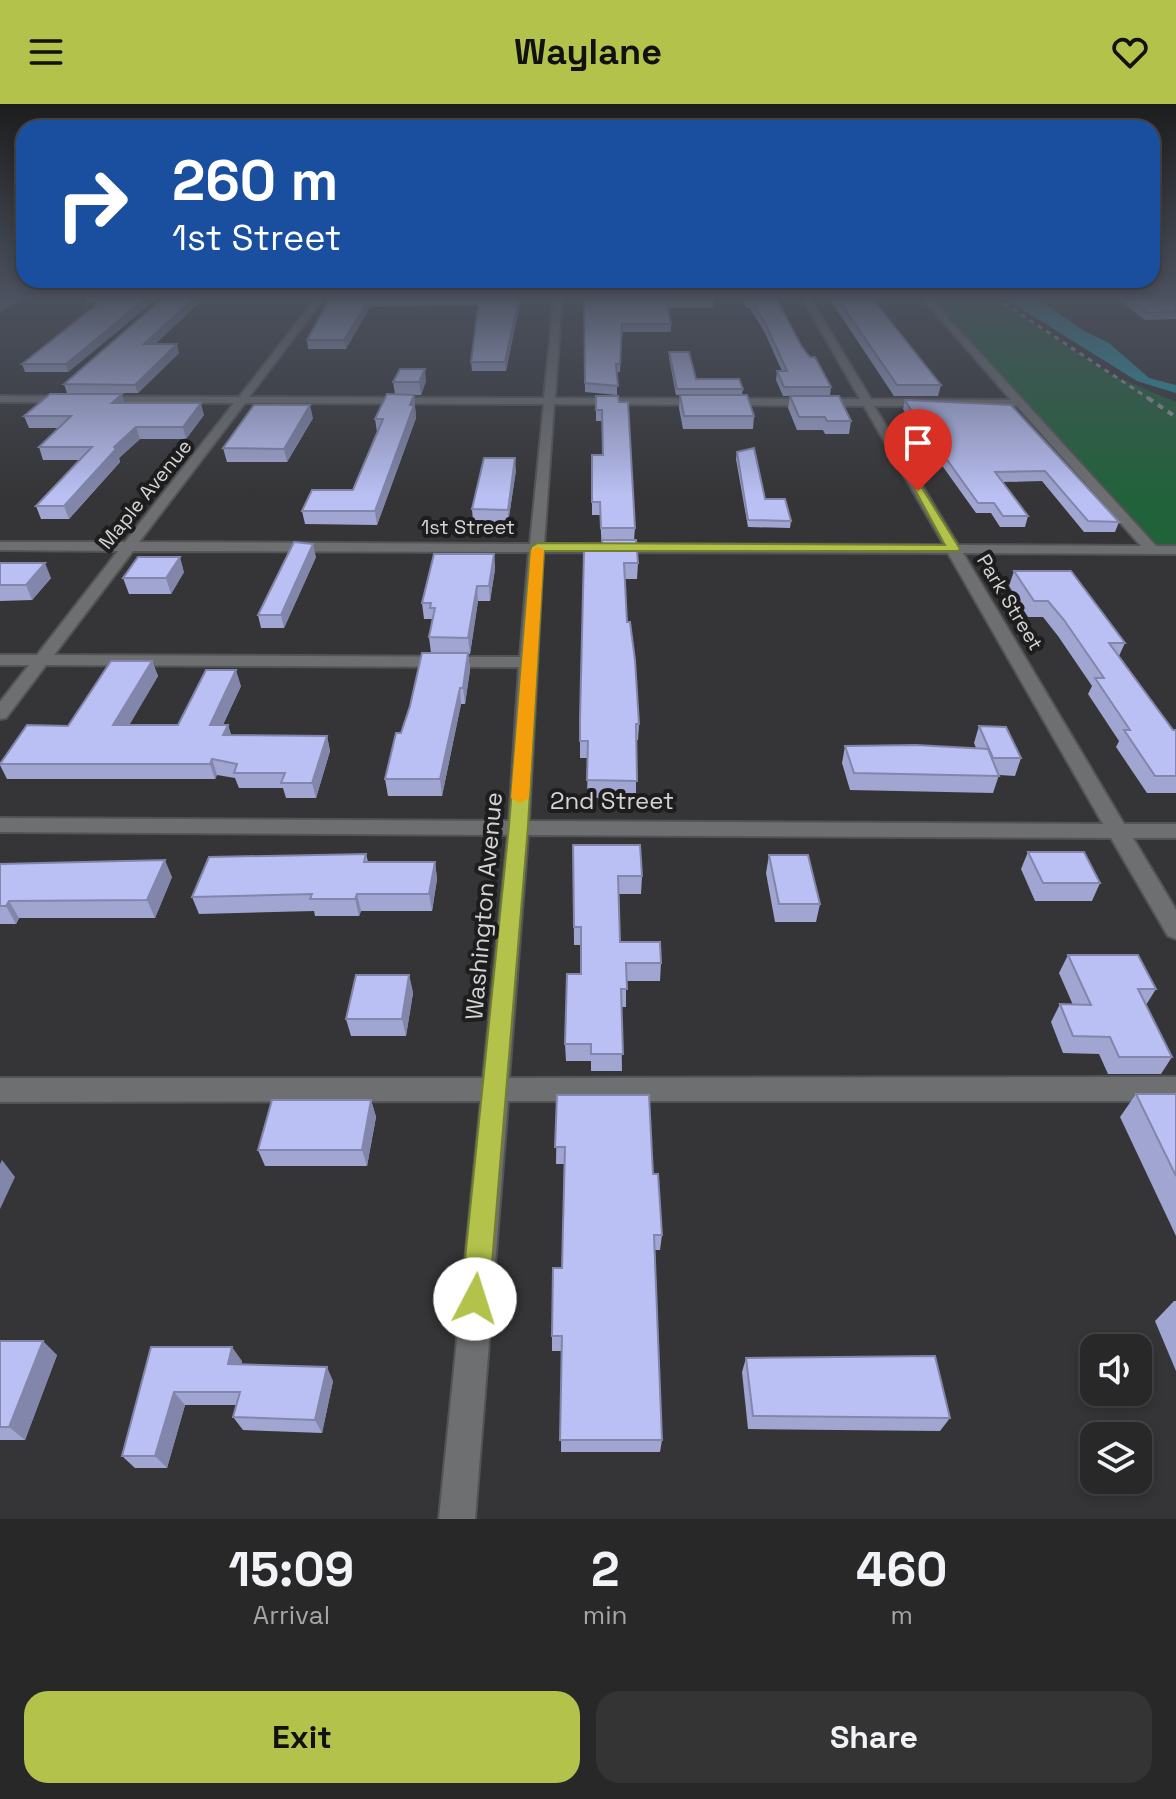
<!DOCTYPE html>
<html lang="en">
<head>
<meta charset="utf-8">
<style>
	body { margin:0; font-family:"Space Grotesk",sans-serif; background:#343435; color:#f1f3f6; height:100vh; display:flex; flex-direction:column; font-size:30px; white-space:nowrap }
	* { box-sizing:border-box; margin:0 }
	p { font-size:26px; color:#a5a6a8 }
	.icon { flex:none; width:44px; height:44px; fill:none; stroke:currentColor; stroke-width:2; stroke-linecap:round; stroke-linejoin:round }
	.map { position:relative; height:1415px; overflow:hidden }
	.drawer { display:flex; flex-direction:column; background:#282829; flex:1 }
	.drawer>* { flex:none }
	.top-card { position:absolute; left:16px; top:16px; width:1144px; height:168px; border-radius:24px; box-shadow:0 4px 12px #0003,0 0 0 2px #444446; background:#1a4fa0; color:#fff; overflow:hidden }
	.fabs { position:absolute; left:1080px; top:1230px; display:grid; gap:16px }
	.fabs a { display:grid; place-items:center; width:72px; height:72px; border-radius:16px; background:#282829; box-shadow:0 4px 12px #0003,0 0 0 2px #444446; font-size:40px }
	.pin { position:absolute; display:grid; place-items:center; width:68px; height:68px; color:#fff; margin:-82px -34px; border-radius:50% 50% 50% 0; rotate:-45deg; box-shadow:0 0 8px #0007 }
	.pin .icon { rotate:45deg }
	.me { position:absolute; width:88px; margin:-44px; rotate:5deg; stroke-linejoin:round; filter:drop-shadow(0 0 6px #0008) }
	.turn { display:flex; align-items:center; gap:28px; height:168px; padding:0 24px; font-size:36px }
	.turn .icon { width:104px; height:104px; stroke-width:2.5 }
	.turn b { display:block; font-size:56px; line-height:68px }
	.eta { display:flex; justify-content:space-evenly; align-items:center; height:136px; text-align:center }
	.eta b { font-size:48px; font-weight:700; line-height:56px }
	.primary-button { display:flex; gap:16px; margin-top:auto; padding:16px 24px }
	.primary-button a { flex:1; height:92px; border-radius:24px; background:#b3c24b; color:#111; font-size:32px; font-weight:700; line-height:92px; text-align:center }
	.primary-button a+a { background:#343435; color:#f1f3f6 }
	header { display:flex; justify-content:space-between; align-items:center; height:104px; padding:0 24px; background:#b3c24b; color:#111; font-size:36px; font-weight:700 }
	.map>svg:first-child { display:block }
	.green { fill:#22623b }
	.water { fill:#2b97a7 }
	.lines { fill:none; stroke-linecap:round; stroke-linejoin:round }
	.minor-casing { stroke:#535456; stroke-width:4 }
	.minor { fill:#6e6f71; fill-rule:evenodd }
	.rail-far1 { stroke:#979799; stroke-width:3; stroke-dasharray:5 5; stroke-linecap:butt }
	.rail { stroke:#979799; stroke-width:4; stroke-dasharray:6 6; stroke-linecap:butt }
	.wall { fill:#a0a5d1 }
	.shaded-wall { fill:#8286aa }
	.building { fill:#bac0f3; stroke:#8286aa; stroke-width:2 }
	.route { fill:#b3c24b; stroke:#747e31; stroke-width:2 }
	.slow { fill:#f59e0b }
	.labels { text-anchor:middle; stroke-width:8; stroke-linejoin:round; paint-order:stroke }
	.far-street-label { font-size:20px; fill:#d4d4d6; stroke:#1d1d1e }
	.street-label { font-size:24px; fill:#d4d4d6; stroke:#1d1d1e }
</style>
</head>
<body>
<header><svg class="icon" aria-label="menu" viewBox="0 0 24 24"><path d="M4 6h16M4 12h16M4 18h16"/></svg>Waylane<svg class="icon" aria-label="heart" viewBox="0 0 24 24"><path d="M12 20l-8-8c-3-5 5-10 8-4 3-6 11-1 8 4z"/></svg></header>
<div class="map">
<svg width="1176" height="1415" viewBox="0 0 1176 1415">
	<rect width="100%" height="100%" fill="#353537"/>
	<polygon class="green" points="925,194 996,194 1109,270 1176,298 1176,446 1152,446"/>
	<polygon class="water" points="1004,194 1036,194 1084,227 1109,239 1149,274 1176,281 1176,289 1137,277"/>
	<g class="lines">
		<g class="minor-casing">
			<path id="minor" d="M316,194H324L249,293L544,294L554,194H562L555,294L860,295L802,194H810L871,295L1011,296L922,194H930L1156,442H1176V450L963,449L1124,720H1176V734H1133L1176,806V835L1168,832L1111,734L528,731L509,974L1176,973V997H508L475,1415H439L481,997L0,998V974H483L508,731L0,728V714L509,717L519,563L46,561L6,614L0,615V598L29,561H0V551H37L118,447L0,446V438H125L234,299L0,298V292L239,293ZM245,299L544,300L530,440L139,438ZM554,300L864,302L944,441L544,440ZM874,302H1017L1141,442L958,441ZM133,447L529,448L520,553L54,551ZM543,448L948,449L1103,720L529,717Z"/>
		</g>
		<use href="#minor" class="minor"/>
		<polyline class="rail-far1" points="996,194 1151,296"/>
		<polyline class="rail" points="1148,294 1176,313"/>
	</g>
	<g class="wall">
		<polygon points="85,194 158,194 68,268 25,268 22,260 99,199 87,199"/>
		<polygon points="163,194 204,194 155,240 179,249 138,289 67,289 64,280"/>
		<polygon points="330,194 521,194 506,267 472,267 471,258 478,201 370,203 346,245 308,245 307,236"/>
		<polygon points="584,194 713,196 713,204 668,204 671,220 671,228 622,228 620,268 617,268 617,291 585,288"/>
		<polygon points="742,194 776,194 802,243 831,283 830,292 851,317 849,330 825,330 823,326 797,326 788,304 790,292 783,292 776,276 777,267 782,267 765,229 750,204 746,204"/>
		<polygon points="829,194 872,194 941,281 938,292 894,292"/>
		<polygon points="1115,194 1176,194 1176,215 1145,216"/>
		<polygon points="669,248 696,275 743,285 742,291 754,312 753,325 683,325 679,304 680,291 676,291 669,254"/>
		<polygon points="426,277 421,291 414,291 416,314 377,421 305,420 302,407 353,386 377,328 375,315 395,290 393,278"/>
		<polygon points="596,292 618,292 635,424 634,436 638,459 637,475 625,475 627,518 639,620 638,636 636,636 636,694 587,694 588,654 580,654 580,615 602,447 600,411 592,411 592,351 603,351 602,317 596,317"/>
		<polygon points="905,296 1011,301 1119,418 1115,428 1084,428 1042,377 1002,378 1028,412 1025,423 1000,423 991,409 976,409 941,360 935,360 903,305"/>
		<polygon points="125,299 204,311 186,335 140,335 119,354 120,358 69,415 41,415 36,402 80,356 43,356 39,343 59,324 29,324 24,312"/>
		<polygon points="313,314 287,358 227,358 223,344"/>
		<polygon points="737,348 765,395 791,417 790,424 748,423 736,355"/>
		<polygon points="516,366 508,419 473,418 472,405"/>
		<polygon points="494,450 495,465 490,497 478,497 470,550 468,550 470,566 465,600 461,600 442,692 388,692 385,675 431,549 429,533 432,519 432,515 424,515 422,499"/>
		<polygon points="316,453 284,524 261,524 258,511"/>
		<polygon points="0,459 51,474 32,496 0,497"/>
		<polygon points="1014,467 1125,539 1119,552 1173,626 1176,626 1176,689 1147,689 1116,643 1119,637 1088,590 1092,582 1058,532 1043,513 1028,513 1009,482"/>
		<polygon points="184,468 171,490 129,490 123,474"/>
		<polygon points="152,557 158,572 129,621 178,621 241,582 223,621 228,621 231,631 327,632 330,647 316,694 286,694 283,684 239,684 235,674 217,671 215,675 7,675 0,661 0,658 68,622"/>
		<polygon points="979,622 1021,654 1015,672 999,671 993,689 850,686 842,659 845,642 976,644 974,639"/>
		<polygon points="573,741 642,772 641,790 619,790 620,838 661,859 660,877 626,877 626,903 621,903 622,967 591,967 591,957 566,957 565,940 581,870 581,841 574,841"/>
		<polygon points="1028,748 1100,779 1092,797 1035,797 1021,765"/>
		<polygon points="366,750 368,758 435,758 437,775 432,807 361,807 359,812 315,812 314,807 199,810 192,793"/>
		<polygon points="769,751 820,800 816,818 775,818 766,769"/>
		<polygon points="0,760 172,773 155,814 19,814 16,820 0,820"/>
		<polygon points="1068,851 1156,885 1146,901 1172,953 1161,970 1108,970 1099,950 1063,949 1051,918 1060,900 1073,901 1059,869"/>
		<polygon points="409,871 413,889 406,932 351,932 346,915"/>
		<polygon points="1136,990 1176,990 1176,1132 1120,1013"/>
		<polygon points="557,991 653,1070 662,1131 660,1146 655,1146 662,1336 660,1348 561,1348 562,1247 552,1247 552,1232 562,1164 564,1060 556,1060"/>
		<polygon points="371,996 376,1013 367,1062 265,1062 258,1046"/>
		<polygon points="1174,1197 1176,1197 1176,1267 1155,1217"/>
		<polygon points="0,1237 57,1251 25,1336 0,1336"/>
		<polygon points="151,1243 242,1257 241,1261 333,1277 322,1329 243,1326 233,1313 236,1301 185,1301 167,1364 135,1364 122,1352"/>
		<polygon points="746,1254 950,1314 940,1327 748,1325 742,1268"/>
	</g>
	<g class="shaded-wall">
		<polygon points="3,194 22,194 0,208 0,196"/>
		<polygon points="146,194 158,194 68,268 66,260"/>
		<polygon points="194,194 204,194 146,249 144,240"/>
		<polygon points="519,194 521,194 506,267 505,258"/>
		<polygon points="369,195 370,203 346,245 344,236"/>
		<polygon points="177,240 179,249 138,289 135,281"/>
		<polygon points="425,265 426,277 421,291 419,278"/>
		<polygon points="122,290 125,302 112,299"/>
		<polygon points="414,291 416,314 377,421 375,407"/>
		<polygon points="201,299 204,311 186,335 183,323"/>
		<polygon points="310,301 313,314 287,358 284,345"/>
		<polygon points="136,323 140,335 119,354 120,358 69,415 64,402 114,343"/>
		<polygon points="515,354 516,366 508,419 508,406"/>
		<polygon points="313,440 316,453 284,524 281,511"/>
		<polygon points="494,450 495,465 490,497 489,482"/>
		<polygon points="180,453 184,468 171,490 166,474"/>
		<polygon points="45,459 51,474 32,496 26,481"/>
		<polygon points="477,482 478,497 470,550 468,534"/>
		<polygon points="468,549 470,566 465,600 463,584"/>
		<polygon points="152,557 158,572 120,637 113,621"/>
		<polygon points="236,566 241,582 215,637 210,621"/>
		<polygon points="460,584 461,600 442,692 440,675"/>
		<polygon points="228,621 233,637 223,631"/>
		<polygon points="327,632 330,647 316,694 312,679"/>
		<polygon points="212,655 217,671 215,675 210,660"/>
		<polygon points="165,756 172,773 155,814 147,796"/>
		<polygon points="435,758 437,775 432,807 429,790"/>
		<polygon points="357,790 361,807 359,812 355,795"/>
		<polygon points="9,797 19,814 16,820 6,802"/>
		<polygon points="409,871 413,889 406,932 402,915"/>
		<polygon points="371,996 376,1013 367,1062 362,1046"/>
		<polygon points="2,1056 15,1073 0,1105 0,1060"/>
		<polygon points="43,1237 57,1251 25,1336 9,1323"/>
		<polygon points="232,1243 242,1257 237,1274 228,1260"/>
		<polygon points="327,1263 333,1277 322,1329 315,1316"/>
		<polygon points="174,1288 185,1301 167,1364 155,1352"/>
	</g>
	<g class="building">
		<polygon points="105,194 146,194 66,260 22,260"/>
		<polygon points="163,194 194,194 144,240 177,240 135,281 64,280"/>
		<polygon points="330,194 418,194 369,195 344,236 307,236"/>
		<polygon points="479,194 519,194 505,258 471,258"/>
		<polygon points="584,194 713,194 713,196 666,196 671,220 622,220 620,260 616,260 618,282 585,279"/>
		<polygon points="745,194 776,194 802,243 810,253 815,253 831,283 784,283 777,267 787,267 766,221 751,196 746,196"/>
		<polygon points="837,194 872,194 941,281 897,281"/>
		<polygon points="1126,194 1176,194 1176,208 1147,209"/>
		<polygon points="669,248 689,248 696,275 739,275 743,285 677,285"/>
		<polygon points="400,265 425,265 419,278 393,278"/>
		<polygon points="50,290 122,290 112,299 201,299 183,323 136,323 114,343 116,345 64,402 36,402 92,343 39,343 71,312 24,312"/>
		<polygon points="387,290 414,291 410,301 414,301 375,407 302,407 312,386 353,386 383,315 375,315"/>
		<polygon points="680,291 747,291 754,312 684,312"/>
		<polygon points="596,292 618,292 619,298 628,298 635,424 601,424 600,398 592,398 592,351 603,351 602,306 596,306"/>
		<polygon points="790,292 839,292 851,317 827,317 825,313 799,313"/>
		<polygon points="905,296 1011,301 1119,418 1088,417 1045,367 995,368 1028,412 1003,412 994,399 978,399 943,350 937,350"/>
		<polygon points="254,301 310,301 284,345 223,344"/>
		<polygon points="754,344 765,395 785,395 791,417 748,416 737,348"/>
		<polygon points="484,354 515,354 508,406 472,405"/>
		<polygon points="602,436 636,436 638,459 624,459 627,518 630,518 635,556 639,620 636,620 637,677 587,676 588,637 580,637 580,615 584,447 602,447"/>
		<polygon points="294,438 313,440 281,511 258,511"/>
		<polygon points="434,450 494,450 489,482 477,482 468,534 429,533 435,504 430,504 431,499 422,499"/>
		<polygon points="138,453 180,453 166,474 123,474"/>
		<polygon points="0,459 45,459 26,481 0,481"/>
		<polygon points="1014,467 1071,467 1125,539 1109,539 1173,626 1176,626 1176,672 1155,672 1124,626 1130,626 1095,574 1104,574 1064,516 1048,497 1034,497"/>
		<polygon points="422,549 468,549 463,584 460,584 440,675 385,675 396,629 401,629 410,602"/>
		<polygon points="111,557 152,557 113,621 178,621 206,566 236,566 210,621 228,621 223,631 327,632 312,679 281,679 285,669 234,669 237,660 212,655 210,660 0,660 27,621 68,622"/>
		<polygon points="979,622 1006,623 1021,654 993,654"/>
		<polygon points="916,641 988,645 999,672 854,669 845,642"/>
		<polygon points="573,741 640,741 642,772 618,772 620,838 660,838 661,859 626,859 627,885 621,885 623,950 591,950 591,940 565,940 567,870 581,870 581,823 574,823"/>
		<polygon points="1028,748 1084,748 1100,779 1043,779"/>
		<polygon points="366,750 364,758 435,758 429,790 357,790 355,795 310,795 312,790 192,793 209,753"/>
		<polygon points="769,751 808,751 820,800 779,800"/>
		<polygon points="165,756 147,796 9,797 6,802 0,802 0,760"/>
		<polygon points="1068,851 1138,851 1156,885 1138,885 1172,953 1119,953 1110,933 1073,932 1060,900 1091,901"/>
		<polygon points="356,871 409,871 402,915 346,915"/>
		<polygon points="1136,990 1176,990 1176,1072"/>
		<polygon points="557,991 649,991 653,1070 658,1070 662,1131 654,1131 662,1336 560,1336 562,1232 552,1232 553,1164 562,1164 565,1043 555,1043"/>
		<polygon points="272,996 371,996 362,1046 258,1046"/>
		<polygon points="0,1237 43,1237 9,1323 0,1323"/>
		<polygon points="151,1243 232,1243 228,1260 327,1263 315,1316 233,1313 240,1288 174,1288 155,1352 122,1352"/>
		<polygon points="935,1252 950,1314 753,1312 746,1254"/>
	</g>
	<linearGradient id="sky" x2="0" y2="1"><stop stop-color="#1d1d1e"/><stop offset="0.49" stop-color="#4b515e"/><stop offset="1" stop-color="#4b515e" stop-opacity="0"/></linearGradient>
	<rect width="1176" height="392" fill="url(#sky)"/>
	<polygon class="route" points="914,384 922,384 960,445 958,447 544,447 528,722 489,1195 485,1205 475,1210 465,1205 461,1195 509,722 531,443 538,439 945,441"/>
	<polygon class="slow" points="537,442 544,446 529,694 520,699 511,694 531,446"/>
	<g class="labels">
		<g class="far-street-label">
			<text transform="translate(145 390) rotate(-51)" y="7">Maple Avenue</text>
			<text x="468" y="430">1st Street</text>
			<text transform="translate(1010 498) rotate(59)" y="7">Park Street</text>
		</g>
		<g class="street-label">
			<text x="612" y="705">2nd Street</text>
			<text transform="translate(484 802) rotate(-85)" y="8">Washington Avenue</text>
		</g>
	</g>
</svg>
<div class="fabs">
<a><svg class="icon" aria-label="sound" viewBox="0 0 24 24"><path d="M4 9h4l5-4v14l-5-4H4zM17 9q2 3 0 6"/></svg></a>
<a><svg class="icon" aria-label="layers" viewBox="0 0 24 24"><path d="M12 4l9 5-9 5-9-5zM3 14l9 5 9-5"/></svg></a>
</div>
<div class="pin" style="left:918px;top:387px;background:#d93025"><svg class="icon" aria-label="arrive" viewBox="0 0 24 24"><path d="M6 21V4h12l-3 4 3 4H6"/></svg></div>
<svg class="me" style="left:475px;top:1195px" viewBox="-20 -20 40 40"><circle r="19" fill="#fff"/><path d="M0-13L10 11 0 6-10 11z" fill="#b3c24b"/></svg>
<div class="top-card">
<div class="turn"><svg class="icon" aria-label="right" viewBox="0 0 24 24"><path d="M7 20v-9h11M14 6l5 5-5 5"/></svg><div><b>260 m</b>1st Street</div></div>
</div>
</div>
<section class="drawer">
<div class="eta">
<div><b>15:09</b><p>Arrival</p></div>
<div><b>2</b><p>min</p></div>
<div><b>460</b><p>m</p></div>
</div>
<div class="primary-button"><a>Exit</a><a>Share</a></div>
</section>
</body>
</html>
